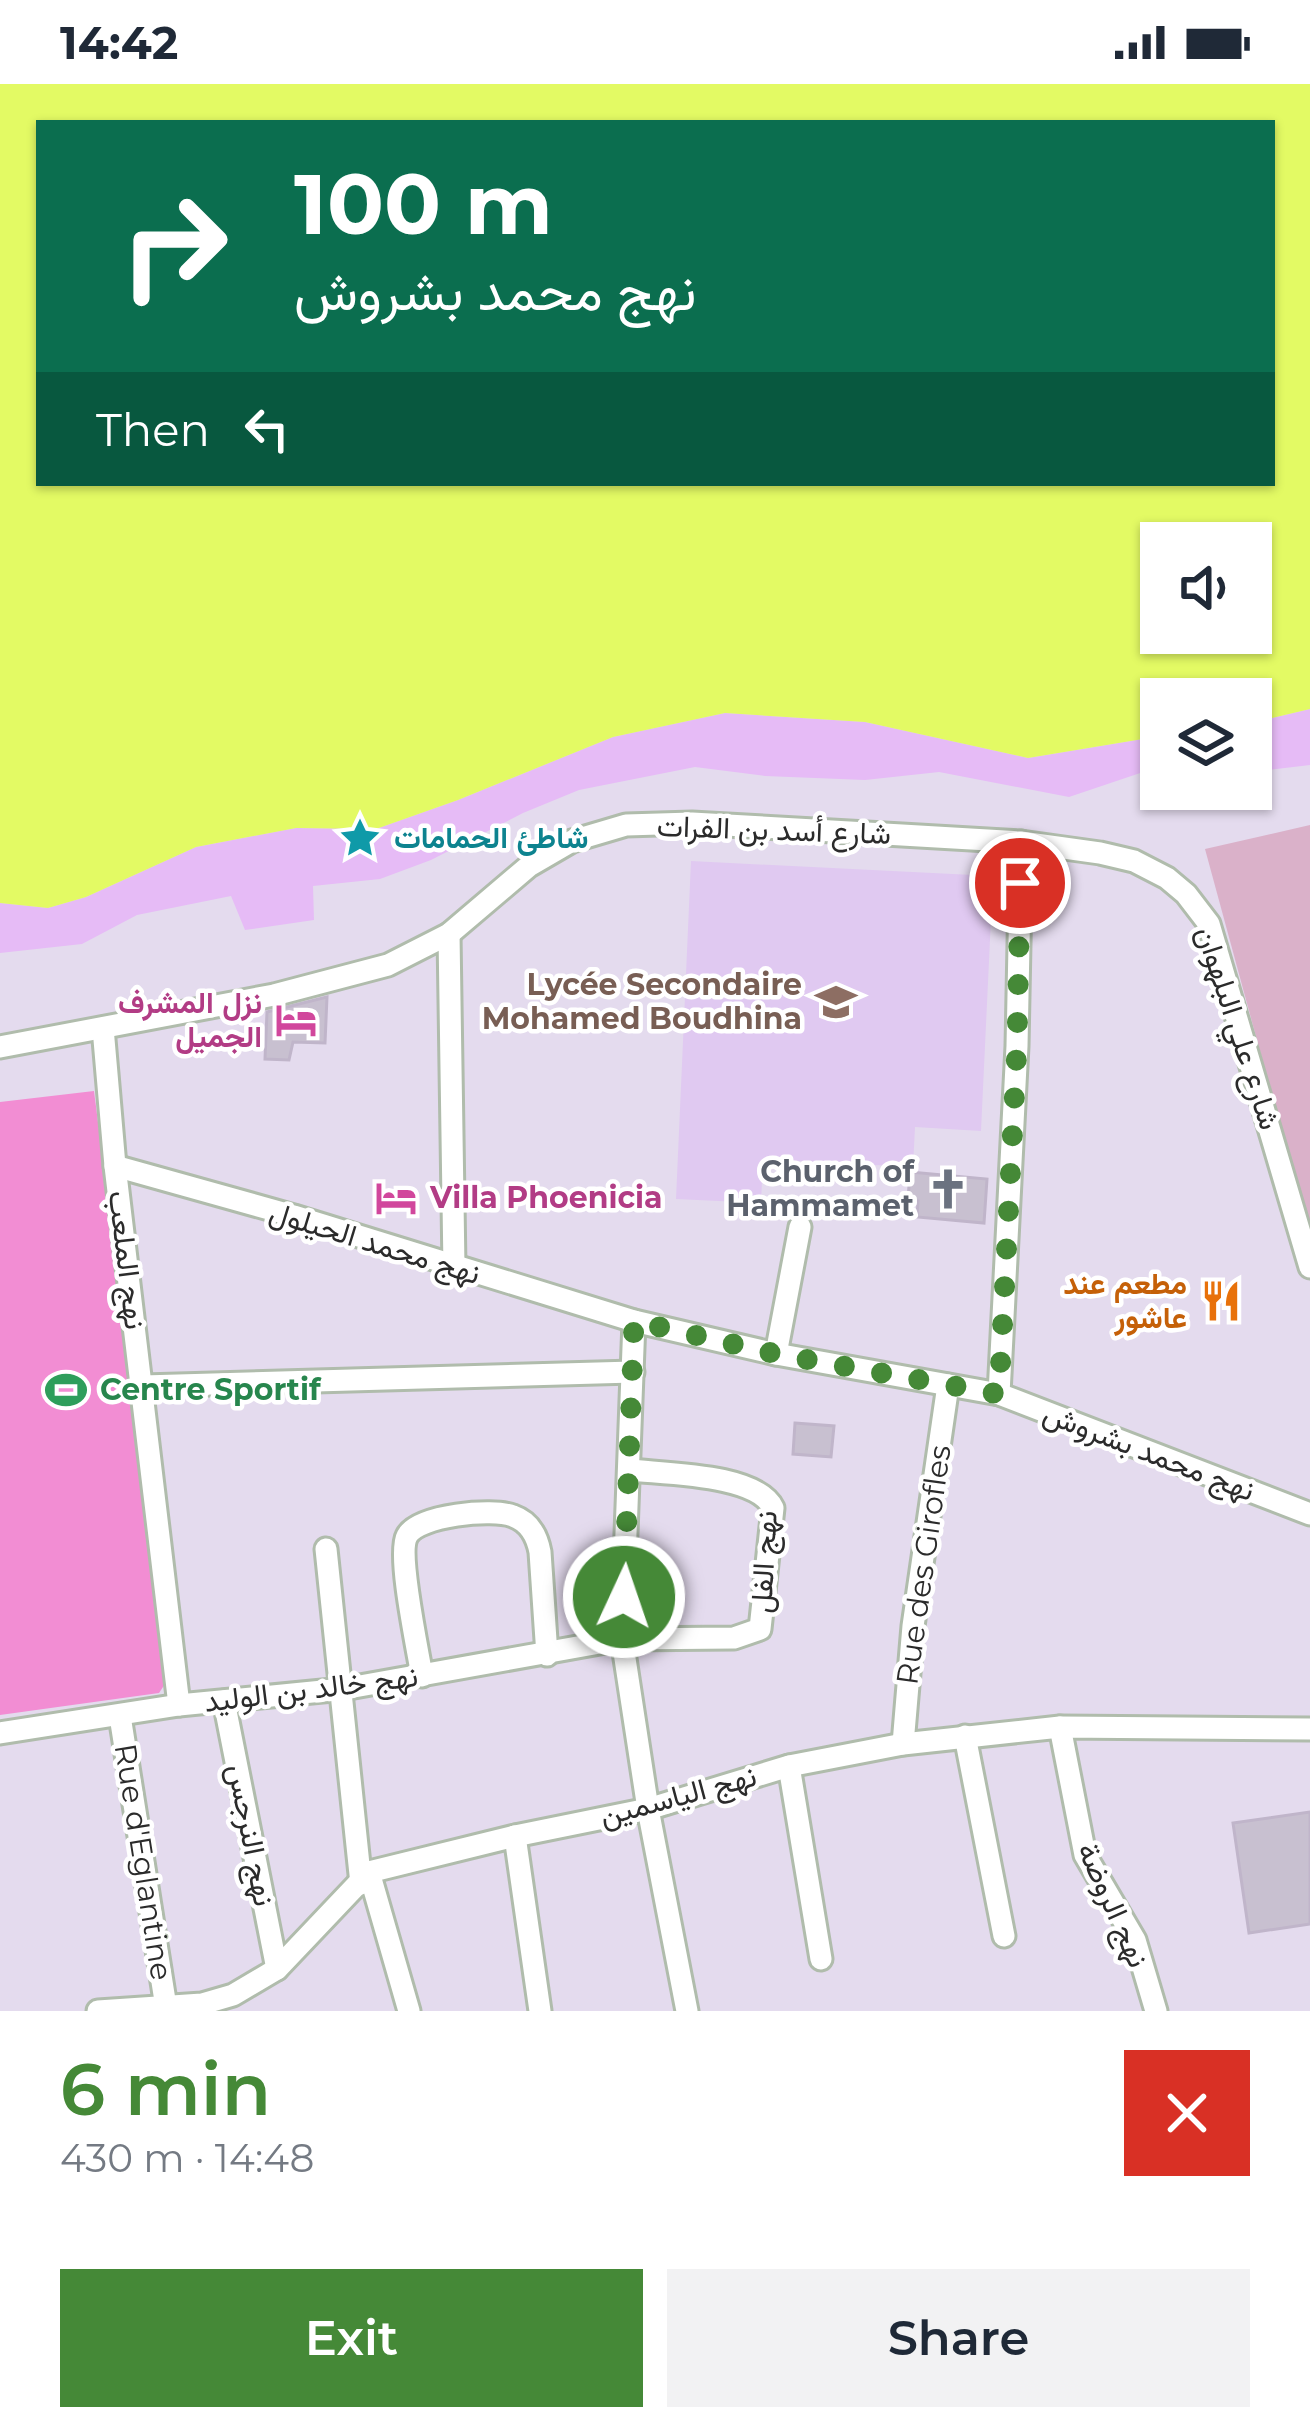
<!DOCTYPE html>
<html lang="en">
<head>
<meta charset="utf-8">
<style>
	body { margin:0; font-family:Montserrat,Vazirmatn,sans-serif; background:#f2f2f3; color:#1f2937; height:100vh; display:flex; flex-direction:column; font-size:45px; white-space:nowrap }
	* { box-sizing:border-box; margin:0 }
	p { font-size:39px; color:#747a83 }
	.icon { flex:none; width:66px; height:66px; fill:none; stroke:currentColor; stroke-width:2; stroke-linecap:round; stroke-linejoin:round }
	.map { position:relative; height:1927px; overflow:hidden }
	.side { display:flex; flex-direction:column; background:#fff; flex:1 }
	.side>* { flex:none }
	.hud { position:absolute; left:36px; top:36px; width:1239px; height:366px; border-radius:0px; box-shadow:0 3px 9px #0004; background:#0b6e4f; color:#fff; overflow:hidden }
	.fabs { position:absolute; left:1140px; top:438px; display:grid; gap:24px }
	.fabs a { display:grid; place-items:center; width:132px; height:132px; border-radius:0px; background:#fff; box-shadow:0 3px 9px #0004; font-size:60px }
	.pin { position:absolute; display:grid; place-items:center; width:102px; height:102px; color:#fff; margin:-51px; border:6px solid #fff; border-radius:50%; box-shadow:0 3px 12px #0007 }
	.me { position:absolute; width:132px; margin:-66px; rotate:3deg; stroke-linejoin:round; filter:drop-shadow(0 0 9px #0008) }
	.turn { display:flex; align-items:center; gap:42px; height:252px; padding:0 60px; font-size:54px }
	.turn .icon { width:156px; height:156px; stroke-width:2.5 }
	.turn b { display:block; font-size:84px; line-height:102px }
	.then { display:flex; align-items:center; height:114px; padding:0 60px; background:#0003; gap:24px; font-size:45px }
	.round { display:grid; place-items:center; flex:none; width:126px; height:126px; border-radius:0px; background:#f2f2f3 }
	.head { display:flex; align-items:center; justify-content:space-between; height:204px; padding:0 60px }
	h1 { font-size:72px; font-weight:600; line-height:90px; color:#458937 }
	.action { display:flex; gap:24px; margin-top:auto; padding:24px 60px }
	.action a { flex:1; height:138px; border-radius:0px; background:#458937; color:#fff; font-size:48px; font-weight:600; line-height:138px; text-align:center }
	.action a+a { background:#f2f2f3; color:#1f2937 }
	.status { display:flex; justify-content:space-between; align-items:center; height:84px; padding:0 60px; background:#fff; direction:ltr }
	.status svg { height:33px; fill:currentColor }
	.map>svg:first-child { display:block }
	.education { fill:#e0c9f1 }
	.sand { fill:#e6bbf6 }
	.cemetery { fill:#dab1c9 }
	.pitch { fill:#f28dd3 }
	.water { fill:#e3fa64; fill-rule:evenodd }
	.building { fill:#c8c0d0; stroke:#c0b5ca; stroke-width:3 }
	.lines { fill:none; stroke-linecap:round; stroke-linejoin:round }
	.minor-casing { stroke:#b0bcac; stroke-width:27 }
	.minor { stroke:#fff; stroke-width:21 }
	.route { stroke:#458937; stroke-width:21; stroke-dasharray:0 37.8 }
	.labels { text-anchor:middle; stroke-width:9; stroke-linejoin:round; paint-order:stroke }
	.street-label { font-size:30px; fill:#2b2b2b; stroke:#fff }
	.culture-label { font-size:30px; font-weight:bold; fill:#0d838f; stroke:#fff; text-anchor:start }
	.education-label { font-size:30px; font-weight:bold; fill:#785e54; stroke:#fff; text-anchor:end }
	.hotel-label { font-size:30px; font-weight:bold; fill:#b23c85; stroke:#fff; text-anchor:end }
	.worship-label { font-size:30px; font-weight:bold; fill:#5b616d; stroke:#fff; text-anchor:end }
	.food-label { font-size:30px; font-weight:bold; fill:#c56008; stroke:#fff; text-anchor:end }
	.leisure-label { font-size:30px; font-weight:bold; fill:#27864d; stroke:#fff; text-anchor:start }
</style>
</head>
<body>
<div class="status"><b>14:42</b><svg viewBox="0 0 49 12"><path d="M0 12V9h3v3zM5 12V6h3v6zM10 12V3h3v9zM15 12V0h3v12zM26 1h20v11H26zM47 4h2v5h-2z"/></svg></div>
<div class="map">
<svg width="1310" height="1927" viewBox="0 0 1310 1927">
	<rect width="100%" height="100%" fill="#e4dbee"/>
	<polygon class="education" points="691,777 993,792 981,1047 915,1043 913,1083 763,1075 761,1119 676,1115"/>
	<g class="sand">
		<polygon points="1310,625 1310,681 1251,688 1251,639"/>
		<polygon points="725,629 865,638 1028,674 1161,652 1161,682 1069,713 939,688 865,696 765,692 695,683 579,706 523,729 431,776 380,795 313,802 314,836 245,846 231,812 137,831 82,860 0,869 0,819 48,824 86,813 196,763 296,744 376,745 458,716 613,653"/>
	</g>
	<polygon class="cemetery" points="1310,741 1310,1151 1205,765"/>
	<polygon class="pitch" points="94,1007 169,1594 159,1609 0,1631 0,1018"/>
	<path class="water" d="M0,0H1310V625L1251,639V615H1161V652L1028,674L865,638L725,629L613,653L458,716L376,745L296,744L196,763L86,813L48,824L0,819ZM39,39H1272V399H39ZM1161,459H1251V549H1161Z"/>
	<g class="building">
		<polygon points="327,913 325,959 293,958 289,976 265,975 267,928"/>
		<polygon points="910,1088 987,1095 984,1139 917,1133 918,1117 908,1116"/>
		<polygon points="795,1339 834,1342 831,1373 793,1370"/>
		<polygon points="1310,1728 1310,1840 1249,1849 1233,1739"/>
	</g>
	<g class="lines">
		<g class="minor-casing">
			<g id="minor">
				<polyline points="449,850 454,1184"/>
				<polyline points="103,944 115,1082 179,1621"/>
				<polyline points="0,963 274,911 388,881 449,850 529,782 572,757 626,741 692,739 902,751 1021,758 1100,769 1134,777 1167,794 1186,810 1209,840 1310,1183"/>
				<polyline points="115,1082 294,1132 634,1237 776,1270 999,1310 1310,1430"/>
				<polyline points="634,1237 622,1555 648,1725 687,1927"/>
				<polyline points="776,1270 800,1143"/>
				<polyline points="143,1302 633,1288"/>
				<polyline points="999,1310 1017,962 1021,758"/>
				<polyline points="326,1465 361,1800"/>
				<path d="M422,1592C418,1567 397,1470 407,1452C418,1431 493,1424 513,1432C530,1438 537,1452 540,1468L547,1571"/>
				<polyline points="224,1617 277,1885"/>
				<polyline points="120,1632 166,1923"/>
				<polyline points="1060,1643 1085,1771 1135,1856 1156,1927"/>
				<path d="M0,1649L179,1621L343,1605L622,1555L734,1554L760,1545L773,1424C757,1390 666,1390 630,1386"/>
				<polyline points="965,1652 1004,1852"/>
				<polyline points="903,1660 913,1542 948,1301"/>
				<polyline points="789,1682 821,1875"/>
				<polyline points="515,1752 540,1927"/>
				<polyline points="369,1788 409,1927"/>
				<polyline points="98,1927 202,1920 233,1911 277,1885 369,1788 515,1752 648,1725 789,1682 903,1660 1060,1643 1310,1645"/>
			</g>
		</g>
		<use href="#minor" class="minor"/>
	</g>
	<g class="lines">
		<polyline class="route" points="624,1513 634,1237 776,1270 999,1310 1017,962 1020,799"/>
	</g>
	<defs>
		<g id="sight-bare" transform="scale(3.24)"><path d="M0-6L1.8-2.2L6-1.7L2.9 1.2L3.7 5.4L0 3.3L-3.7 5.4L-2.9 1.2L-6-1.7L-1.8-2.2Z" fill="#0f9aa8" stroke="#fff" stroke-width="2.5" paint-order="stroke"/></g>
		<g id="school-bare" transform="scale(3.24)"><path d="M0-5L7-2L0 1L-7-2ZM-4 1L0 2.5L4 1V4Q0 6-4 4Z" fill="#8d6e63" stroke="#fff" stroke-width="2.5" paint-order="stroke"/></g>
		<g id="hotel-bare" transform="scale(3.24)"><path d="M-6-4.5h1.5V1H6V5H4.5V3h-9V5H-6ZM-4 0a1.8 1.8 0 1 1 3.6 0ZM.5 0V-2.5h3Q6-2.5 6 0Z" fill="#d1479c" stroke="#fff" stroke-width="2.5" paint-order="stroke"/></g>
		<g id="church-bare" transform="scale(3.24)"><path d="M-1.2-6h2.4v3.5h3.3v2.4h-3.3V6h-2.4V-.1h-3.3v-2.4h3.3Z" fill="#6b7280" stroke="#fff" stroke-width="2.5" paint-order="stroke"/></g>
		<g id="restaurant-bare" transform="scale(3.24)"><path d="M-5-6h1v4h1v-4h1v4h1v-4h1v5L-1.5 .5V6h-2V.5L-5-1ZM5-6V6H3V1.5H1.5Q1.5-4 5-6Z" fill="#e8710a" stroke="#fff" stroke-width="2.5" paint-order="stroke"/></g>
		<g id="stadium-bare" transform="scale(3.24)"><path d="M0-5a6.5 5 0 1 0 0 10a6.5 5 0 1 0 0-10ZM-3.5-1.8h7v3.6h-7Z" fill="#2e9e5b" stroke="#fff" stroke-width="2.5" paint-order="stroke"/></g>
	</defs>
	<g fill-rule="evenodd">
		<use href="#sight-bare" x="360" y="754"/>
		<use href="#school-bare" x="836" y="918"/>
		<use href="#hotel-bare" x="296" y="936"/>
		<use href="#church-bare" x="948" y="1105"/>
		<use href="#hotel-bare" x="396" y="1114"/>
		<use href="#restaurant-bare" x="1221" y="1217"/>
		<use href="#stadium-bare" x="66" y="1306"/>
	</g>
	<g class="labels">
		<g class="street-label">
			<text transform="translate(774 746) rotate(2)" y="10">شارع أسد بن الفرات</text>
			<text transform="translate(1238 944) rotate(72)" y="10">شارع علي البلهوان</text>
			<text transform="translate(375 1159) rotate(17)" y="10">نهج محمد الحيلول</text>
			<text transform="translate(127 1176) rotate(83)" y="10">نهج الملعب</text>
			<text transform="translate(1149 1368) rotate(21)" y="10">نهج محمد بشروش</text>
			<text transform="translate(764 1478) rotate(-87)" y="10">نهج الفل</text>
			<text transform="translate(924 1481) rotate(-82)" y="10">Rue des Girofles</text>
			<text transform="translate(311 1605) rotate(-7)" y="10">نهج خالد بن الوليد</text>
			<text transform="translate(678 1712) rotate(-15)" y="10">نهج الياسمين</text>
			<text transform="translate(251 1751) rotate(79)" y="10">نهج النرجس</text>
			<text transform="translate(143 1778) rotate(81)" y="10">Rue d'Eglantine</text>
			<text transform="translate(1113 1821) rotate(66)" y="10">نهج الروضة</text>
		</g>
		<g class="culture-label">
			<text x="394" y="764">شاطئ الحمامات</text>
		</g>
		<g class="education-label">
			<text x="802" y="911">Lycée Secondaire<tspan x="802" dy="34">Mohamed Boudhina</tspan></text>
		</g>
		<g class="hotel-label">
			<text x="262" y="929">نزل المشرف<tspan x="262" dy="34">الجميل</tspan></text>
			<text x="430" y="1124" text-anchor="start">Villa Phoenicia</text>
		</g>
		<g class="worship-label">
			<text x="914" y="1098">Church of<tspan x="914" dy="34">Hammamet</tspan></text>
		</g>
		<g class="food-label">
			<text x="1187" y="1210">مطعم عند<tspan x="1187" dy="34">عاشور</tspan></text>
		</g>
		<g class="leisure-label">
			<text x="100" y="1316">Centre Sportif</text>
		</g>
	</g>
</svg>
<div class="fabs">
<a><svg class="icon" aria-label="sound" viewBox="0 0 24 24"><path d="M4 9h4l5-4v14l-5-4H4zM17 9q2 3 0 6"/></svg></a>
<a><svg class="icon" aria-label="layers" viewBox="0 0 24 24"><path d="M12 4l9 5-9 5-9-5zM3 14l9 5 9-5"/></svg></a>
</div>
<div class="pin" style="left:1020px;top:799px;background:#d93025"><svg class="icon" aria-label="arrive" viewBox="0 0 24 24"><path d="M6 21V4h12l-3 4 3 4H6"/></svg></div>
<svg class="me" style="left:624px;top:1513px" viewBox="-20 -20 40 40"><circle r="17" fill="#458937" stroke="#fff" stroke-width="3"/><path d="M0-11L8 9 0 5-8 9z" fill="#fff"/></svg>
<div class="hud">
<div class="turn"><svg class="icon" aria-label="right" viewBox="0 0 24 24"><path d="M7 20v-9h11M14 6l5 5-5 5"/></svg><div><b>100 m</b>نهج محمد بشروش</div></div>
<div class="then">Then<svg class="icon" aria-label="left" viewBox="0 0 24 24"><path d="M17 20v-9H6M10 6l-5 5 5 5"/></svg></div>
</div>
</div>
<section class="side">
<div class="head"><div><h1>6 min</h1><p>430 m · 14:48</p></div><a class="round" style="background:#d93025;color:#fff"><svg class="icon" aria-label="close" viewBox="0 0 24 24"><path d="M6 6l12 12M18 6L6 18"/></svg></a></div>
<div class="action"><a>Exit</a><a>Share</a></div>
</section>
</body>
</html>
